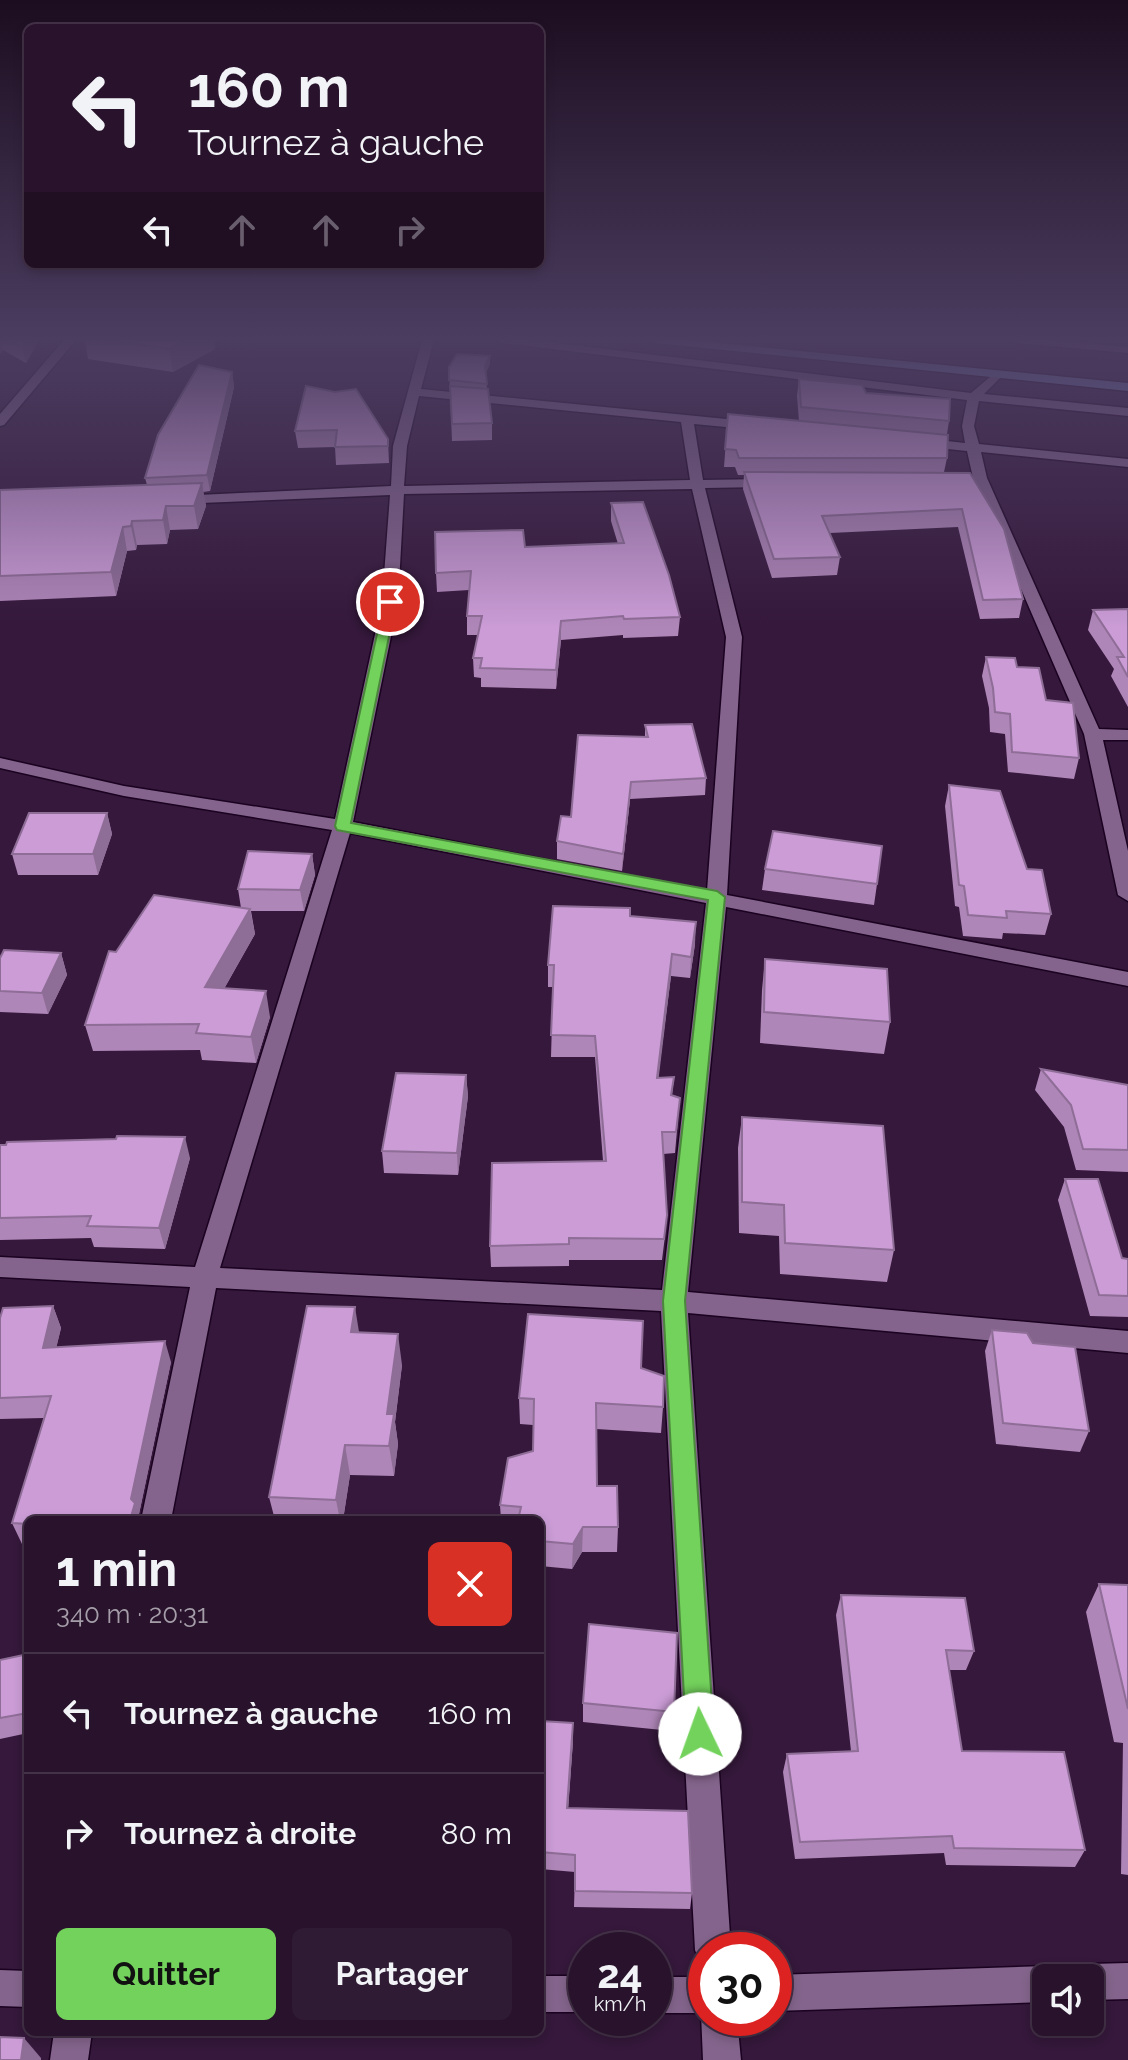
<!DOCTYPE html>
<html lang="fr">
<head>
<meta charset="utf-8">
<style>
	body { margin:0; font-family:Raleway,sans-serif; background:#301b34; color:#f1f3f6; height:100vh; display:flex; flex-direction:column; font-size:30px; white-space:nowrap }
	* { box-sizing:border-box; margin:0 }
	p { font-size:26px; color:#a59ea9 }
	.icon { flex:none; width:44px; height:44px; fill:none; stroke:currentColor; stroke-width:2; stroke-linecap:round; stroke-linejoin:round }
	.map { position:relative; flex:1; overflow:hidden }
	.drawer { position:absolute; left:24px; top:1516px; width:520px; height:520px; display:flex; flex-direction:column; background:#28122c; border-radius:12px; box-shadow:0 4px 12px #0003,0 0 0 2px #443248 }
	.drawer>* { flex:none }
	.hud { position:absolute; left:24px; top:24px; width:520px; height:244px; border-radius:12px; box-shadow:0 4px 12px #0003,0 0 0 2px #443248; background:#28122c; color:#f1f3f6; overflow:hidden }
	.tools { position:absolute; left:1032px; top:1964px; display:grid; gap:16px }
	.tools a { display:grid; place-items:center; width:72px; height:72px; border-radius:12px; background:#28122c; box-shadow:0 4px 12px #0003,0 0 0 2px #443248; font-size:40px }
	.speed { position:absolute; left:568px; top:1932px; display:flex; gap:16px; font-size:40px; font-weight:700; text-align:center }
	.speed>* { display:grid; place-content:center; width:104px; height:104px; border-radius:50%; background:#28122c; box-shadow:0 4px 12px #0003,0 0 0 2px #443248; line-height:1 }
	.speed small { font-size:20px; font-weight:400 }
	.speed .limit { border:12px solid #d22; background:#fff; color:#111 }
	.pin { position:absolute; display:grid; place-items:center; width:68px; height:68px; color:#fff; margin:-34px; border:4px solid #fff; border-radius:50%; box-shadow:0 2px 8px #0007 }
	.me { position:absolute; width:88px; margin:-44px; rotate:357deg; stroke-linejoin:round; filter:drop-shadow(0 0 6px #0008) }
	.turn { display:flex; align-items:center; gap:28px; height:168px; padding:0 32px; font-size:36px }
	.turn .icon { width:104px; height:104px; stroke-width:2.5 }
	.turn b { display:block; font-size:56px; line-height:68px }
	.lanes { display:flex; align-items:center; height:76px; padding:0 32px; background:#0003; justify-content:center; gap:40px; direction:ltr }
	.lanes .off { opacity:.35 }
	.round { display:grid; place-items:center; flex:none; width:84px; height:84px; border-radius:12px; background:#301b34 }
	.overview { display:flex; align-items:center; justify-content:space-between; height:136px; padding:0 32px }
	h1 { font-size:48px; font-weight:700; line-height:60px }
	.primary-button { display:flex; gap:16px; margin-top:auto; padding:16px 32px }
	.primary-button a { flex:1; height:92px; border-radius:12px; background:#73d25c; color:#111; font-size:32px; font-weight:700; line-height:92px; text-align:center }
	.primary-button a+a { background:#301b34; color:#f1f3f6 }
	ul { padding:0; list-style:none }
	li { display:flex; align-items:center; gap:24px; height:120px; padding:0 32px; border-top:2px solid #443248 }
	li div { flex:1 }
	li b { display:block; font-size:30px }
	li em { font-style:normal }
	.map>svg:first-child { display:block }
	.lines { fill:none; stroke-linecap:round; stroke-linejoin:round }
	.minor-casing { stroke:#1b0221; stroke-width:3 }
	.primary-casing { stroke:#1b0221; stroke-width:3 }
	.minor { fill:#84648c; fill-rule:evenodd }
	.primary { fill:#7a87c1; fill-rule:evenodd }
	.wall { fill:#af86b8 }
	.shaded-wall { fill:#8e6d96 }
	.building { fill:#cb9cd6; stroke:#8e6d96; stroke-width:2 }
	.route { fill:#73d25c; stroke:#4b883c; stroke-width:2 }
</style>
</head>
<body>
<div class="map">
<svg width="1128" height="2060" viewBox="0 0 1128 2060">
	<rect width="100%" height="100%" fill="#35183b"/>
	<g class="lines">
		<g class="minor-casing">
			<g id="minor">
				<polygon points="64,340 76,340 4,425 0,426 0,414"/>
				<path d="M422,340H434L421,389L757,422L763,426L757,430L694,424L703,480L770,479L777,483L770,487L705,488L742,637L727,895L1128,972V986L726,907L688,1292L1128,1331V1353L688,1313L731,1950H706V1965L700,1963L695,1950L661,1311L216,1288L171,1520H141L190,1287L0,1277V1257L195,1267L332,830L124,796L0,768V758L124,786L335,819L382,602L390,495L177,504L170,500L177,496L391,486L393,446ZM419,396L681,422L690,480L404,486L407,446ZM692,489L726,637L707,891L353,822L398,602L404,494ZM350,833L706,903L662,1290L220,1268Z"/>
				<polygon points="497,340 531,340 971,393 997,371 1003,375 984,394 1128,408 1128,416 979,401 974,426 979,444 1128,459 1128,467 981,452 987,478 1099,729 1128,730 1128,740 1103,740 1128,851 1128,901 1118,895 1084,734 973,478 967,451 919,446 913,442 919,438 965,443 962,426 967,400 503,343"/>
				<polygon points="1011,340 1054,340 1128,347 1128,353 1017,343"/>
				<polygon points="1128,1963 1128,1999 1090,2000 1090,1978 1073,1978 1077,1969 1090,1964"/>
				<polygon points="1046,1966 1059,1971 1062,1978 1046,1978 1046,2002 774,2011 774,1975"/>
				<polygon points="0,1970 28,1971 28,2007 0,2006"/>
				<rect x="540" y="1976" width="46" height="36"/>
				<polygon points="654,1977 706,1977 706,2018 737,2018 741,2060 703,2060 701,2013 654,2013"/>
				<polygon points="54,2032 92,2032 88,2060 50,2060"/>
			</g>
		</g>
		<g class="primary-casing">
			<polygon id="primary" points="650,340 689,340 1128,383 1128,391 656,343"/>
		</g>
		<use href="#minor" class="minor"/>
		<use href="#primary" class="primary"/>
	</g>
	<g class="wall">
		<polygon points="0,340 39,340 26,363 3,350 0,354"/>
		<polygon points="85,340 219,340 214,343 215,349 173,372 88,359"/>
		<polygon points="490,364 485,374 492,423 492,440 452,441 449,367"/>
		<polygon points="232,372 234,387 210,491 203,492 206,506 198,529 170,530 167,544 137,545 136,550 127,551 116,596 0,601 0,490 147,485 145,478"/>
		<polygon points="799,379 866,393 949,421 947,434 947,458 944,472 1023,599 1019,618 980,619 958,527 830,533 840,557 837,575 772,578 743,489 744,475 738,475 735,467 724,467 728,414 799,421 797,396"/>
		<polygon points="306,386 388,439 389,463 336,465 335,447 298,448 295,431"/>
		<polygon points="611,503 680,617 678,636 623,638 623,635 561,640 556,689 481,687 481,678 474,677 473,658 478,635 467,635 467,616 469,590 437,592 436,573 525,547 618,544 611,521"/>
		<polygon points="1128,609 1128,707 1111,676 1114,669 1088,630 1093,610"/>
		<polygon points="986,657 1017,667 1046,700 1079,758 1074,779 1008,772 1005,734 990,732 989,708 982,676"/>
		<polygon points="645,725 706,778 705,795 630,799 622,871 557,859 557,841 571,817 645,736"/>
		<polygon points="949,785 1027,869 1051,914 1045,935 1003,933 1002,939 963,936 959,907 955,906 945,806"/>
		<polygon points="107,813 112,834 98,875 18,875 12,854"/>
		<polygon points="312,854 315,875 304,911 251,911 255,934 224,989 270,1017 256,1063 202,1060 200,1050 93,1051 85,1025 116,952 241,908 238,889"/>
		<polygon points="765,869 877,884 874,905 762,890"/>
		<polygon points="630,916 695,944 690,978 671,976 658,1078 674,1077 672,1096 678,1119 675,1153 663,1154 665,1236 662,1260 569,1260 569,1266 491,1267 490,1246 603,1161 595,1057 551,1057 553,987 548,987 548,965"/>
		<polygon points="61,953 67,975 48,1014 0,1012 0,958"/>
		<polygon points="765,959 890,1022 884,1054 760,1043 762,990"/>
		<polygon points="1041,1069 1128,1085 1128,1172 1076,1170 1064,1127 1035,1090"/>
		<polygon points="466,1075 468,1096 458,1175 384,1173 382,1151"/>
		<polygon points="742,1117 894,1250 887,1282 780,1274 779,1236 739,1233 738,1148"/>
		<polygon points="0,1145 190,1158 165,1249 94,1247 91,1238 0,1240"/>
		<polygon points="1065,1179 1122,1258 1128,1259 1128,1317 1090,1316 1058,1200"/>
		<polygon points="53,1306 61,1328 56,1348 171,1362 139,1514 28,1520 28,1544 22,1544 12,1523 44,1418 0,1419 0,1318"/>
		<polygon points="992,1330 1089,1431 1080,1452 996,1444 985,1351"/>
		<polygon points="359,1332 402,1365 395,1422 398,1444 394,1476 350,1475 343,1520 275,1520 269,1497"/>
		<polygon points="641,1368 663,1407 661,1433 596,1429 597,1486 618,1527 617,1552 582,1552 572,1569 540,1566 540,1520 501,1520 500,1505 533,1451 533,1425 520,1424 519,1398"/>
		<polygon points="1099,1584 1128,1585 1128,1875 1121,1874 1123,1743 1114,1742 1086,1612"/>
		<polygon points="841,1595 974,1651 966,1670 949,1670 962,1751 1085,1850 1075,1867 946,1865 944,1853 795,1859 783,1772 787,1754 851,1751 836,1615"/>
		<polygon points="28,1654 28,1733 0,1739 0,1660"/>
		<polygon points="583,1703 674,1712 672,1731 583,1722"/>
		<polygon points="540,1721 573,1741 568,1809 692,1893 690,1909 574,1907 575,1872 540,1869"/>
	</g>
	<g class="shaded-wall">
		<polygon points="0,340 3,350 0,354"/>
		<polygon points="26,340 39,340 26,363 22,347"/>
		<polygon points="186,340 219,340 214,343 215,349 173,372 169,349"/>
		<polygon points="490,356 490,364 485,375 485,366"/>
		<polygon points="232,372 234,387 210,491 207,475"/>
		<polygon points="202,483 206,506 198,529 194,506"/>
		<polygon points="166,506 170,530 167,544 163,520"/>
		<polygon points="132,521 137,545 136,550 131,526"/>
		<polygon points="123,527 127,551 116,596 111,572"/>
		<polygon points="561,621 561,640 556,689 556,670"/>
		<polygon points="631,782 630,799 622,871 623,854"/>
		<polygon points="107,813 112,834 98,875 93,854"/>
		<polygon points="312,854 315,875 304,911 300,890"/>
		<polygon points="250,909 255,934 210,1013 205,987"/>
		<polygon points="696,922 695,944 690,978 691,957"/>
		<polygon points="61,953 67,975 48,1014 42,993"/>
		<polygon points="672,954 671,976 656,1100 657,1078"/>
		<polygon points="266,991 270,1017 256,1063 251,1037"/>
		<polygon points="466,1075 468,1096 458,1175 457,1153"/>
		<polygon points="185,1137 190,1158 165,1249 159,1228"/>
		<polygon points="53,1306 61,1328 51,1370 43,1348"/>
		<polygon points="355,1307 360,1338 351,1332"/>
		<polygon points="398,1334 402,1365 395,1422 398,1444 394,1476 389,1446 387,1414"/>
		<polygon points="165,1341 171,1362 139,1514 141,1520 130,1520 131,1499"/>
		<polygon points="345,1445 350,1475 343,1520 340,1520 336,1500"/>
		<polygon points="583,1527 582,1552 572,1569 573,1544"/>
		<polygon points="573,1723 573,1741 567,1826 567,1808"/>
		<polygon points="24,2038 41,2058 41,2060 21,2060"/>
	</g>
	<g class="building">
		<polygon points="10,340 26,340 22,347"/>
		<polygon points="110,340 186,340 169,349"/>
		<polygon points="457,354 490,356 485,366 487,384 449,380 449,367"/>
		<polygon points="199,365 232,372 207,475 145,478 158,435"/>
		<polygon points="799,379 862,385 866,393 950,399 949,421 801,407"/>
		<polygon points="306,386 335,392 356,389 388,439 388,446 335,447 337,430 295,431"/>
		<polygon points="450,386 488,389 492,423 452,424"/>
		<polygon points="728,414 948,435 947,458 739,458 736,450 725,449"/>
		<polygon points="744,472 970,473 1004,529 1023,599 983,600 962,509 822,516 840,557 774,559"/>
		<polygon points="202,483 194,506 166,506 163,520 132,521 131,526 123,527 111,572 0,576 0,490"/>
		<polygon points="643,502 669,575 680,617 624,619 623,616 561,621 556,670 480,668 482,658 473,658 482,616 467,616 471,571 436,573 435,532 523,530 525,547 624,543 611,503"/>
		<polygon points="1128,609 1128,677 1117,657 1124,657 1093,610"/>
		<polygon points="986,657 1015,658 1017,667 1039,668 1046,700 1073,703 1079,758 1012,752 1010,714 995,712 993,688"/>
		<polygon points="692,724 706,778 631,782 623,854 557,841 561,816 571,817 578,735 648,737 645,725"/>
		<polygon points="949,785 1000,791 1027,869 1042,870 1051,914 1006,911 1007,918 968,915 964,886 959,885"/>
		<polygon points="29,813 107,813 93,854 12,854"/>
		<polygon points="773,831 882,846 877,884 765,869"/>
		<polygon points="248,851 312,854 300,890 238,889"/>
		<polygon points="154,895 250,909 205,987 266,991 251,1037 196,1033 199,1024 85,1025 109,951 116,952"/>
		<polygon points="553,906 630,908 630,916 696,922 691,957 672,954 657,1078 674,1077 671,1095 680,1098 676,1132 662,1132 667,1215 664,1239 569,1238 569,1244 490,1246 492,1163 606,1161 595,1036 551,1035 554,965 548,965"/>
		<polygon points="4,950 61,953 42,993 0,991 0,958"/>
		<polygon points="765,959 887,969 890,1022 764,1012"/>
		<polygon points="1041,1069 1128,1085 1128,1150 1083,1149 1071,1105"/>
		<polygon points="396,1073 466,1075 457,1153 382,1151"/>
		<polygon points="742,1117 883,1126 894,1250 785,1243 784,1205 742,1202"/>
		<polygon points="117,1136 185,1137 159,1228 87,1226 91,1216 0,1218 0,1145 6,1145 7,1142 116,1139"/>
		<polygon points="1065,1179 1098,1179 1122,1258 1128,1259 1128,1296 1099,1295"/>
		<polygon points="53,1306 43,1348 165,1341 131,1499 135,1503 130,1520 28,1520 28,1524 12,1523 51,1396 0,1398 0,1318 3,1308"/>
		<polygon points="307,1306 355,1307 351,1332 398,1334 387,1414 394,1414 389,1446 345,1445 336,1500 269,1497"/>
		<polygon points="528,1314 643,1321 641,1368 664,1376 663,1407 596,1403 597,1486 617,1486 618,1527 583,1527 573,1544 540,1541 540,1520 518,1520 521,1507 500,1505 508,1458 533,1451 534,1399 519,1398"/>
		<polygon points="992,1330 1027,1333 1033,1343 1075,1347 1089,1431 1003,1423"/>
		<polygon points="1099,1584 1128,1585 1128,1709"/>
		<polygon points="841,1595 965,1598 974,1651 946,1650 962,1751 1064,1752 1085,1850 954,1848 952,1836 800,1842 787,1754 858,1751"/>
		<polygon points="589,1624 677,1633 674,1712 583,1703"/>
		<polygon points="28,1654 28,1713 0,1718 0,1660"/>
		<polygon points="540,1721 573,1723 567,1808 688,1811 692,1893 575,1891 575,1855 540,1852"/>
		<polygon points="0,2037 24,2038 21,2060 0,2060"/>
	</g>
	<linearGradient id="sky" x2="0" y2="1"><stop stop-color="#1d0d20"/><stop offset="0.54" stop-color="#4b3d60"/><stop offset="1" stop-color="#4b3d60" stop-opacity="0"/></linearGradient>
	<rect width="1128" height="628" fill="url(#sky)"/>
	<polygon class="route" points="390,598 396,602 351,823 717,891 725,897 685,1301 714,1734 710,1743 700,1747 690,1743 686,1734 663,1301 708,900 337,830 335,826 384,602"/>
</svg>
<div class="tools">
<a><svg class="icon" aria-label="sound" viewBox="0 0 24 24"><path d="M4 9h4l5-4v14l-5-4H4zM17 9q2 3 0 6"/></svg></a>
</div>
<div class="speed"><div>24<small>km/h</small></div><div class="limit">30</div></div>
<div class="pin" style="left:390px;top:602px;background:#d93025"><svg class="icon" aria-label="arrive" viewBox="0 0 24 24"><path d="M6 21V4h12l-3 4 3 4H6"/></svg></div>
<svg class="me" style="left:700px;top:1734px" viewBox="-20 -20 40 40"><circle r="19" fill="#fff"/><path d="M0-13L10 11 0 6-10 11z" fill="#73d25c"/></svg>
<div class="hud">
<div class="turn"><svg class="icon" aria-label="left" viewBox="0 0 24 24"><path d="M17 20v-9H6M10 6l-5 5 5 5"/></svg><div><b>160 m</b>Tournez à gauche</div></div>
<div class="lanes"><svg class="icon" aria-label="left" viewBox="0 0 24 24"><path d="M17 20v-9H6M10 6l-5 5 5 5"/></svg><svg class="icon off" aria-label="ahead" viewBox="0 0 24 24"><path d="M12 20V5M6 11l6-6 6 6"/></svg><svg class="icon off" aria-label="ahead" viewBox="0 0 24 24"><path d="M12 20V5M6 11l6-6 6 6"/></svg><svg class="icon off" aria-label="right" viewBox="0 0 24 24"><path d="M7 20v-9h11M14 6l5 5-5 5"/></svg></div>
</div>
<section class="drawer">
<div class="overview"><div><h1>1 min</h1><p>340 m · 20:31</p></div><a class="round" style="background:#d93025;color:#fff"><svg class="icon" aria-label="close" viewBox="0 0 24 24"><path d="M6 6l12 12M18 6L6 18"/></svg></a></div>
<ul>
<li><svg class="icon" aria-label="left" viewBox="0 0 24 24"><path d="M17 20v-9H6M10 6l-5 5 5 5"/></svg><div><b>Tournez à gauche</b></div><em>160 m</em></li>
<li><svg class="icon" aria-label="right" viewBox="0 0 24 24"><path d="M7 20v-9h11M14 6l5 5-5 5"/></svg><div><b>Tournez à droite</b></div><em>80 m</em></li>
</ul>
<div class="primary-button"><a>Quitter</a><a>Partager</a></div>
</section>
</div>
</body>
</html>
